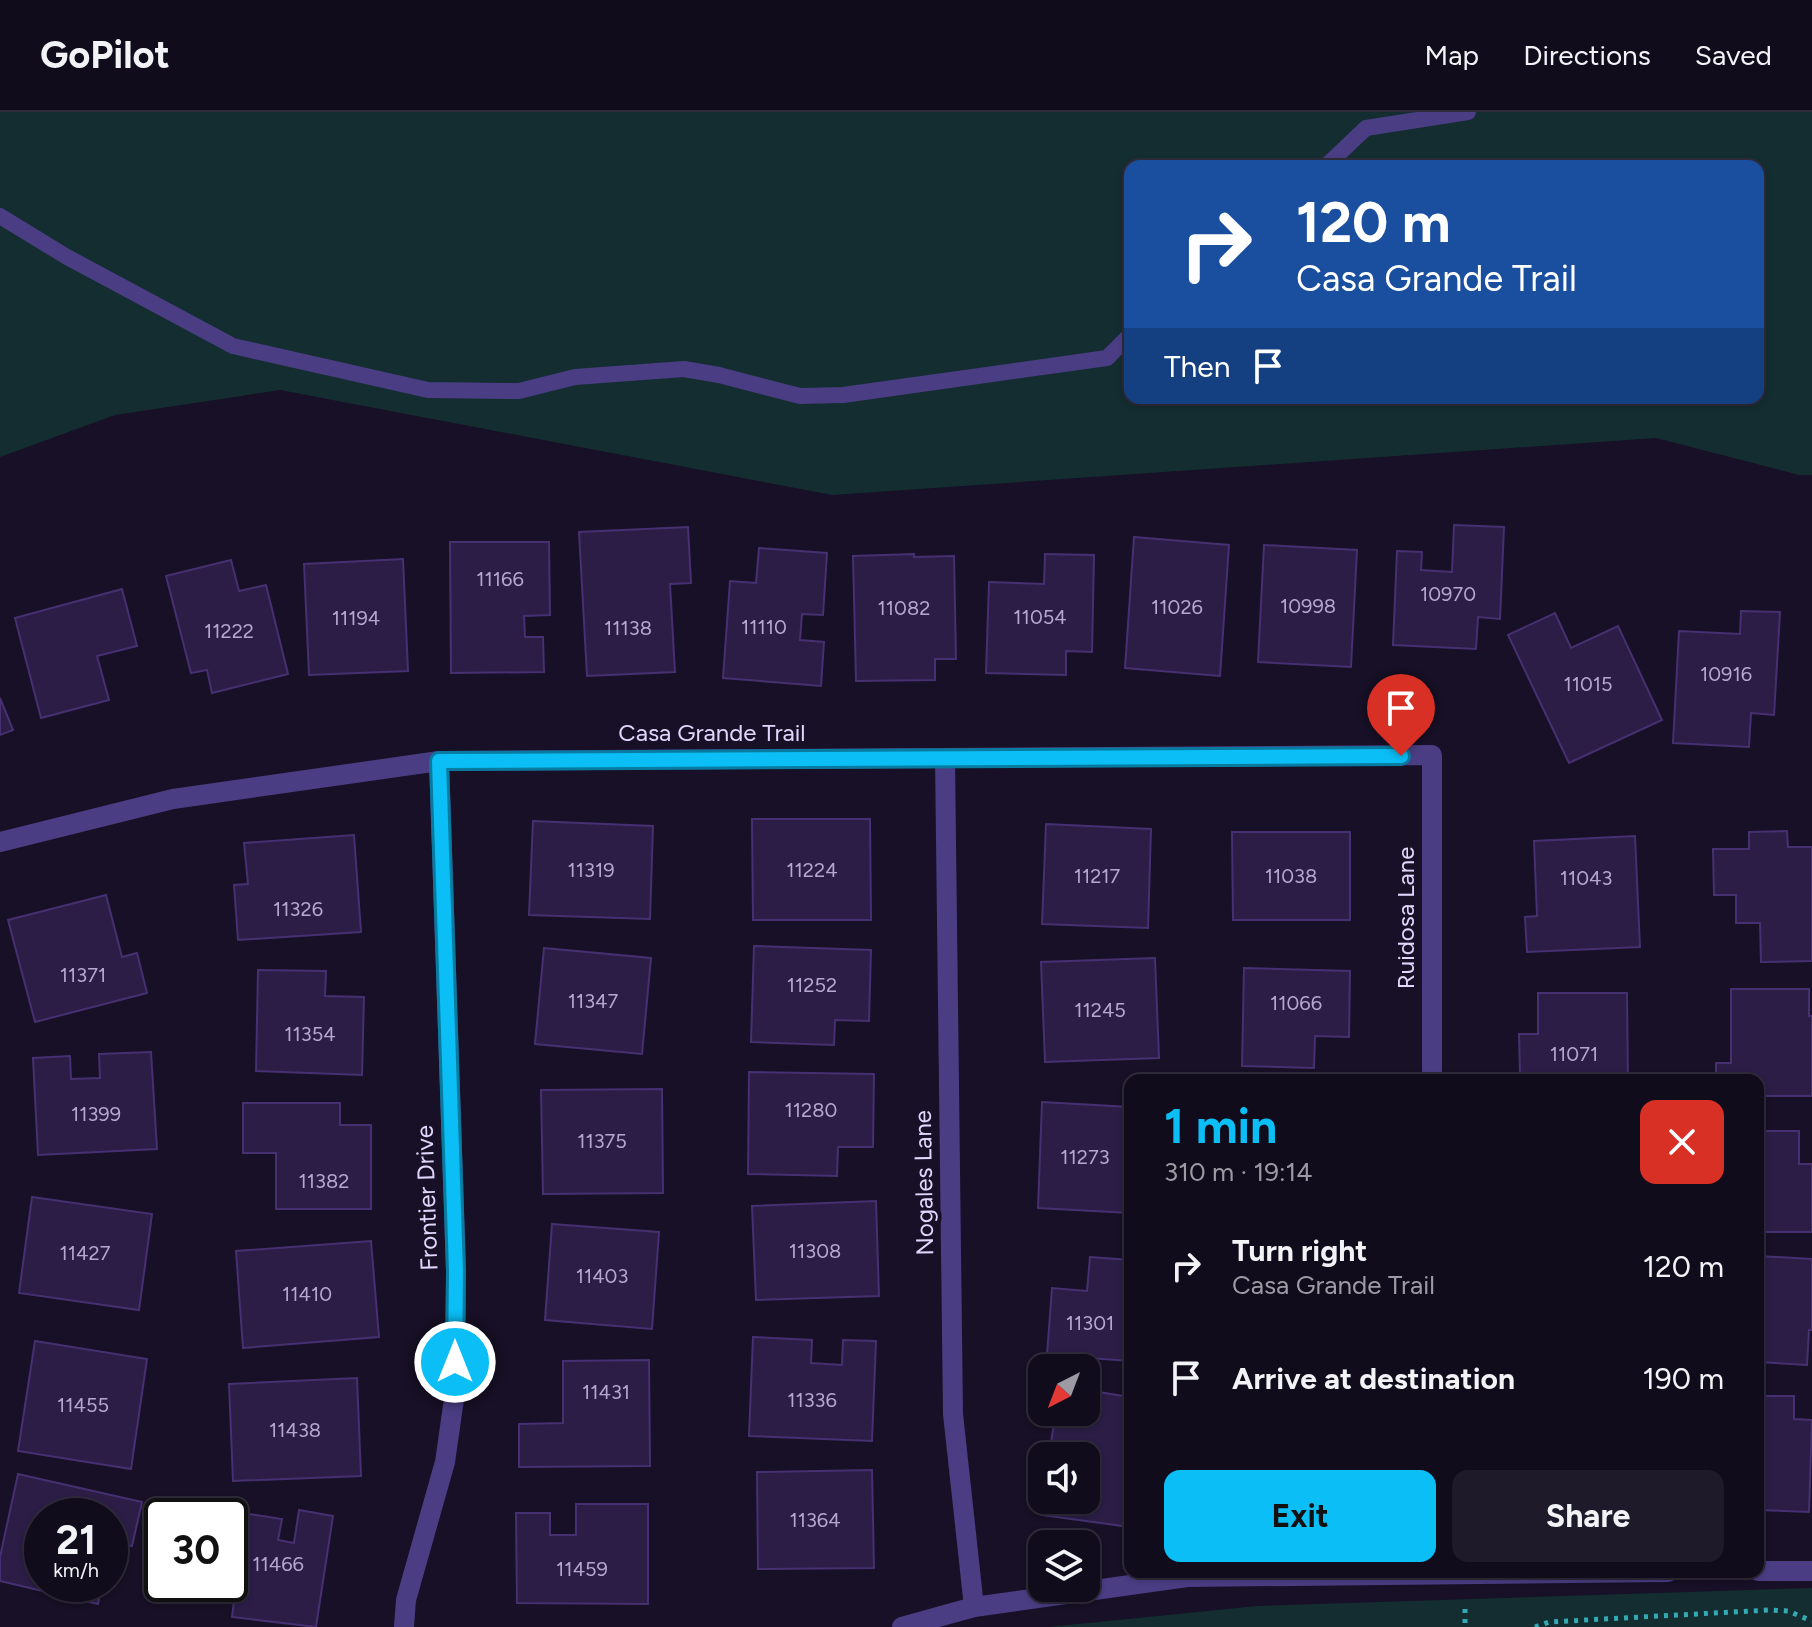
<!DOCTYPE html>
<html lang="en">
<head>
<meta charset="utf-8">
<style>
	body { margin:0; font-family:Figtree,sans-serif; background:#1e1a29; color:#f1f3f6; height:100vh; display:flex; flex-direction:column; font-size:30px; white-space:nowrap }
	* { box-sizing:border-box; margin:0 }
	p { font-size:26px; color:#9c9ba3 }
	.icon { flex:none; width:44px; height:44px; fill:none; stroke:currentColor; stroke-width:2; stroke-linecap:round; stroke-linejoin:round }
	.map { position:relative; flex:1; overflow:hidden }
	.details { position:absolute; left:1124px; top:962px; width:640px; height:504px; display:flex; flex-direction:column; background:#110c1c; border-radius:16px; box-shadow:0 2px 6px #0004,0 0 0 2px #302c3b }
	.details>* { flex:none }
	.top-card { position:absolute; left:1124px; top:48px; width:640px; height:244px; border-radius:16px; box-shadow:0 2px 6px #0004,0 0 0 2px #302c3b; background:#1a4fa0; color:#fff; overflow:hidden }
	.needle { width:52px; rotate:222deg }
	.tools { position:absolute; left:1028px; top:1242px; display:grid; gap:16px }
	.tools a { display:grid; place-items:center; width:72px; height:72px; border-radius:16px; background:#110c1c; box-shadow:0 2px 6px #0004,0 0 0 2px #302c3b; font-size:40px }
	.speed { position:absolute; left:24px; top:1386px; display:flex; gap:16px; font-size:40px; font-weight:700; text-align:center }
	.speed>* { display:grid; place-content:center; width:104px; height:104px; border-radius:50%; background:#110c1c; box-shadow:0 2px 6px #0004,0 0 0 2px #302c3b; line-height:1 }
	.speed small { font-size:20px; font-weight:400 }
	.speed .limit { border:4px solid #111; border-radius:12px; background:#fff; color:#111 }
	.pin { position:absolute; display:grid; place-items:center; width:68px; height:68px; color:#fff; margin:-82px -34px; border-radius:50% 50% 50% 0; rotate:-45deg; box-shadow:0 0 8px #0007 }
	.pin .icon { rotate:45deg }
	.me { position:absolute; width:88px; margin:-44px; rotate:0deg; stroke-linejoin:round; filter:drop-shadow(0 0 6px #0008) }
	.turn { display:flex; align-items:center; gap:28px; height:168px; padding:0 40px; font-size:36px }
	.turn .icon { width:104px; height:104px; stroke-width:2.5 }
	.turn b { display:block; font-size:56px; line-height:68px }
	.then { display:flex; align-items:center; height:76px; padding:0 40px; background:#0003; gap:16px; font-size:30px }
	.round { display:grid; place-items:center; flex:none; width:84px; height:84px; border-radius:16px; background:#1e1a29 }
	.headline { display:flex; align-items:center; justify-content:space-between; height:136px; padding:0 40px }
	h1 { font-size:48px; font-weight:700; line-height:60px; color:#0bbef6 }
	.button { display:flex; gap:16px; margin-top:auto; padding:16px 40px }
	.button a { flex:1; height:92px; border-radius:16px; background:#0bbef6; color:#111; font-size:32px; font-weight:700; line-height:92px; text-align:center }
	.button a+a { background:#1e1a29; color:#f1f3f6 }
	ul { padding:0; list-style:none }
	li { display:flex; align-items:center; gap:24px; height:112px; padding:0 40px }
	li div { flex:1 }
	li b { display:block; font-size:30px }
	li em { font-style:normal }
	header { display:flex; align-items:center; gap:48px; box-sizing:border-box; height:112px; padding:0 40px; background:#110c1c; border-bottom:2px solid #302c3b }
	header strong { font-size:38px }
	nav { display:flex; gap:44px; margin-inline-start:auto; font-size:28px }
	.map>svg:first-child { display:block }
	.green { fill:#132d30; fill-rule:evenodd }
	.building { fill:#2b1d46; stroke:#463071; stroke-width:2 }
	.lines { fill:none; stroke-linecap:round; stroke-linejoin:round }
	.path { stroke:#34aab4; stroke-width:5; stroke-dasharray:4 6; stroke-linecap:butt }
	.lane { stroke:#4a3d83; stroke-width:16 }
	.street { stroke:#4a3d83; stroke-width:20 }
	.route-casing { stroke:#077ca0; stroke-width:20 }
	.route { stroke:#0bbef6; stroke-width:14 }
	.labels { text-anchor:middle; stroke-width:8; stroke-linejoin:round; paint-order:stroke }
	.number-label { font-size:20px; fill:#b4a8cf }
	.street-label { font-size:24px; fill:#e1d7fd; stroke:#171026 }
</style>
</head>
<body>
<header>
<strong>GoPilot</strong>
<nav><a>Map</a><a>Directions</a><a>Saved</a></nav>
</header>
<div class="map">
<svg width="1812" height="1515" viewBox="0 0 1812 1515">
	<rect width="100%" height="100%" fill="#171026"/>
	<g class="green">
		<path d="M0,0H1812V363H1799L1656,326L832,383L280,278L115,303L0,345ZM1130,54H1758V286H1130Z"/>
		<polygon points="1812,1476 1812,1515 1048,1515 1257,1494"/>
	</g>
	<g class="building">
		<polygon points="1454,413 1504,415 1500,507 1478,505 1476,537 1393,533 1397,439 1422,440 1421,458 1452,460"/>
		<polygon points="688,415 691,471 670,472 675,560 587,564 579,420"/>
		<polygon points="1134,425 1229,433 1220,564 1125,556"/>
		<polygon points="450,430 549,430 550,503 524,504 525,525 543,525 544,560 451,561"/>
		<polygon points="1264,433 1357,438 1351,555 1258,550"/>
		<polygon points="759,436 827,441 823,503 802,502 800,528 824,530 821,574 723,566 730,469 756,471"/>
		<polygon points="914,442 914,445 954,444 956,547 935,547 935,568 856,569 853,444"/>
		<polygon points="1045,442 1094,443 1092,540 1066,539 1066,563 986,561 989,470 1044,472"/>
		<polygon points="403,447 408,559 309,563 304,452"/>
		<polygon points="231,448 239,479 266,473 288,562 212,581 207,558 191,561 166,464"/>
		<polygon points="122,477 137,534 97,544 109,588 41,606 15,506"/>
		<polygon points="1741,499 1780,500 1774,603 1751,601 1749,635 1673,631 1679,519 1740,522"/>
		<polygon points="1555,501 1571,536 1618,514 1662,608 1569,651 1508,523"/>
		<polygon points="0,586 13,618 0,623"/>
		<polygon points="752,707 870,707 871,808 753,808"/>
		<polygon points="533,709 653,714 650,807 529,803"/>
		<polygon points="1046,712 1151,717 1148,816 1042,812"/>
		<polygon points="1787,719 1788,735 1812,735 1812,849 1761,850 1760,811 1736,811 1736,783 1714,783 1713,737 1749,737 1749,720"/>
		<polygon points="1232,720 1350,720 1350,808 1233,808"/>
		<polygon points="354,723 361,820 238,828 234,773 248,772 244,731"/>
		<polygon points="1635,724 1640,835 1527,840 1525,805 1537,804 1534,729"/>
		<polygon points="106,783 122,845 137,841 147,881 35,910 8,808"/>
		<polygon points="754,834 871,838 869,909 835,908 834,933 751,930"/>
		<polygon points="544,836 651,846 642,942 535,932"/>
		<polygon points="1155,846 1159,946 1045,950 1041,850"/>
		<polygon points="1244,856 1350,859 1349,925 1315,924 1314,956 1242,954"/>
		<polygon points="258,858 326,859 325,884 364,885 362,963 256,959"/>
		<polygon points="1731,877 1809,877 1809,904 1812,904 1812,984 1758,984 1758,968 1716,968 1716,951 1731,951"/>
		<polygon points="1538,881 1627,881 1628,968 1546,968 1546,962 1520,962 1519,922 1538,922"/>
		<polygon points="151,940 157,1037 38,1043 33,946 70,944 71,967 100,966 99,942"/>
		<polygon points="749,960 874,962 873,1035 838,1035 837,1064 748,1062"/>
		<polygon points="662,977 663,1081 543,1082 541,978"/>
		<polygon points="1042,990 1130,995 1130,1101 1038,1096"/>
		<polygon points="243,991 340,991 340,1013 371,1013 371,1097 276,1097 276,1041 243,1041"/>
		<polygon points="1758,1019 1799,1019 1799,1052 1812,1052 1812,1120 1758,1120"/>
		<polygon points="32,1085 152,1102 139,1198 19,1181"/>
		<polygon points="876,1089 879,1184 756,1188 752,1094"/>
		<polygon points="552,1112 659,1120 652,1217 545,1208"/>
		<polygon points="371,1129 379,1225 243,1236 236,1139"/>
		<polygon points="1758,1144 1812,1147 1812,1218 1809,1218 1807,1253 1758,1250"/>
		<polygon points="1090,1145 1130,1148 1130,1249 1047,1243 1052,1176 1087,1179"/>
		<polygon points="753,1225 812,1228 811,1251 842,1253 843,1228 876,1229 872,1329 749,1324"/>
		<polygon points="35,1229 147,1247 131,1357 18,1339"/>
		<polygon points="649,1248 650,1354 519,1355 519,1312 563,1311 563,1249"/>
		<polygon points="357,1266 361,1364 233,1369 229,1272"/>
		<polygon points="1086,1278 1130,1285 1130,1415 1041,1403 1043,1388 1086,1388 1086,1344 1049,1344 1054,1311 1067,1313 1068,1300 1086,1300"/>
		<polygon points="1758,1284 1794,1284 1794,1307 1812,1308 1809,1400 1758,1398"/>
		<polygon points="872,1358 874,1456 758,1457 757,1360"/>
		<polygon points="18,1362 142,1390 132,1434 111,1429 110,1436 110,1404 42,1404 42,1472 102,1472 98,1492 0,1469 0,1445"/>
		<polygon points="576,1392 648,1392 648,1492 517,1491 516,1401 550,1401 550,1423 576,1423"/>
		<polygon points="210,1396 282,1407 278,1428 294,1431 299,1398 333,1404 316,1515 232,1505 235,1481 198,1475 199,1472 230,1472 230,1404 209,1404"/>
	</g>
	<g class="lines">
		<g class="path">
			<polyline points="1465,1497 1465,1515"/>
			<polyline points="1535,1515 1549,1510 1770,1498 1788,1499 1812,1509"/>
		</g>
		<g class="lane">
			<polyline points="1326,54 1366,16 1468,0"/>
			<polyline points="0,104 67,145 233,234 428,278 519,279 575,265 684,257 719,263 800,284 843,283 1107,246 1130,223"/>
		</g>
		<g class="street">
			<polyline points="945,646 953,1302 974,1495"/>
			<polyline points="0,730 173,687 439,649 1432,643 1432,968"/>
			<polyline points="1758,1459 1812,1459"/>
			<polyline points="404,1515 406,1488 445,1350 455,1280 456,1159 439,649"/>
			<polyline points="902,1515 974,1495 1187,1465 1668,1460"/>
		</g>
	</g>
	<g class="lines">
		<g class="route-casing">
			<polyline id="route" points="455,1250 456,1159 439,649 1401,644"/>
		</g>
		<use href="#route" class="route"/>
	</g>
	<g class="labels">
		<g class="number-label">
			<text x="500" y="474">11166</text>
			<text x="1448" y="489">10970</text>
			<text x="1308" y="501">10998</text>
			<text x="1177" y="502">11026</text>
			<text x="904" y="503">11082</text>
			<text x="1040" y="512">11054</text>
			<text x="356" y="513">11194</text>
			<text x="764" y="522">11110</text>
			<text x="628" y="523">11138</text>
			<text x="229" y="526">11222</text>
			<text x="1726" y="569">10916</text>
			<text x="1588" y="579">11015</text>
			<text x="591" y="765">11319</text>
			<text x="812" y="765">11224</text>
			<text x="1097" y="771">11217</text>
			<text x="1291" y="771">11038</text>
			<text x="1586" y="773">11043</text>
			<text x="298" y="804">11326</text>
			<text x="83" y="870">11371</text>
			<text x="812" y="880">11252</text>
			<text x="593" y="896">11347</text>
			<text x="1296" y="898">11066</text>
			<text x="1100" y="905">11245</text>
			<text x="310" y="929">11354</text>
			<text x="1574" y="949">11071</text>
			<text x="811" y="1005">11280</text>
			<text x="96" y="1009">11399</text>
			<text x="602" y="1036">11375</text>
			<text x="1085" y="1052">11273</text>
			<text x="324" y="1076">11382</text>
			<text x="815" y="1146">11308</text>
			<text x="85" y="1148">11427</text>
			<text x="602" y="1171">11403</text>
			<text x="307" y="1189">11410</text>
			<text x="1090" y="1218">11301</text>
			<text x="606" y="1287">11431</text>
			<text x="812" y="1295">11336</text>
			<text x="83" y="1300">11455</text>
			<text x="295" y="1325">11438</text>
			<text x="815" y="1415">11364</text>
			<text x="278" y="1459">11466</text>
			<text x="582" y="1464">11459</text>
		</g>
		<g class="street-label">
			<text x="712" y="629">Casa Grande Trail</text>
			<text transform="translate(1406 806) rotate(-90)" y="8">Ruidosa Lane</text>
			<text transform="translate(924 1071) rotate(-91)" y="8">Nogales Lane</text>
			<text transform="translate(427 1086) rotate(-92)" y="8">Frontier Drive</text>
		</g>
	</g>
</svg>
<div class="tools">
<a><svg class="needle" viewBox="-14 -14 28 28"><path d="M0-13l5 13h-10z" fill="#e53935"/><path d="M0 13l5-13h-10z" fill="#9c9ba3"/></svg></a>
<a><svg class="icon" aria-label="sound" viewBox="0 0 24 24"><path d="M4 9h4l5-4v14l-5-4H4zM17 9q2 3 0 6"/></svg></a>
<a><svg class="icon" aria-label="layers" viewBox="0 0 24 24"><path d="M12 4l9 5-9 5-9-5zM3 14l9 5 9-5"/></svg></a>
</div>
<div class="speed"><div>21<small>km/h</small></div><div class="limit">30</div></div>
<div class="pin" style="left:1401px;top:644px;background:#d93025"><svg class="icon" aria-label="arrive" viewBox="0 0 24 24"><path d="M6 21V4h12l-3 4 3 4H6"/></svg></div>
<svg class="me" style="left:455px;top:1250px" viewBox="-20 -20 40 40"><circle r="17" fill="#0bbef6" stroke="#fff" stroke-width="3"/><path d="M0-11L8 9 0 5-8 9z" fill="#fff"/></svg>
<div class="top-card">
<div class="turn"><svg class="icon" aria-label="right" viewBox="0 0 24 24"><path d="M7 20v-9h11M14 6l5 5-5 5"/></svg><div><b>120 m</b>Casa Grande Trail</div></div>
<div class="then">Then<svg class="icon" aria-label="arrive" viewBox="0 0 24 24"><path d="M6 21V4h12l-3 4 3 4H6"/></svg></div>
</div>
<section class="details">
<div class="headline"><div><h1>1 min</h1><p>310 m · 19:14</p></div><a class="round" style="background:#d93025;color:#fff"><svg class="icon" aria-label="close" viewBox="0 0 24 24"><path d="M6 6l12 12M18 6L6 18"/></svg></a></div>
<ul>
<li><svg class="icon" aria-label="right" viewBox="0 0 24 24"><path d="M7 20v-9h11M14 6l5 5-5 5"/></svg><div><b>Turn right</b><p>Casa Grande Trail</p></div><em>120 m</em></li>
<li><svg class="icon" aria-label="arrive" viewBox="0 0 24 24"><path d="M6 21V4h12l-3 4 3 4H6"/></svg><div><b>Arrive at destination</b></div><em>190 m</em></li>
</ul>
<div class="button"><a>Exit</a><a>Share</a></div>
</section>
</div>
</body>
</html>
